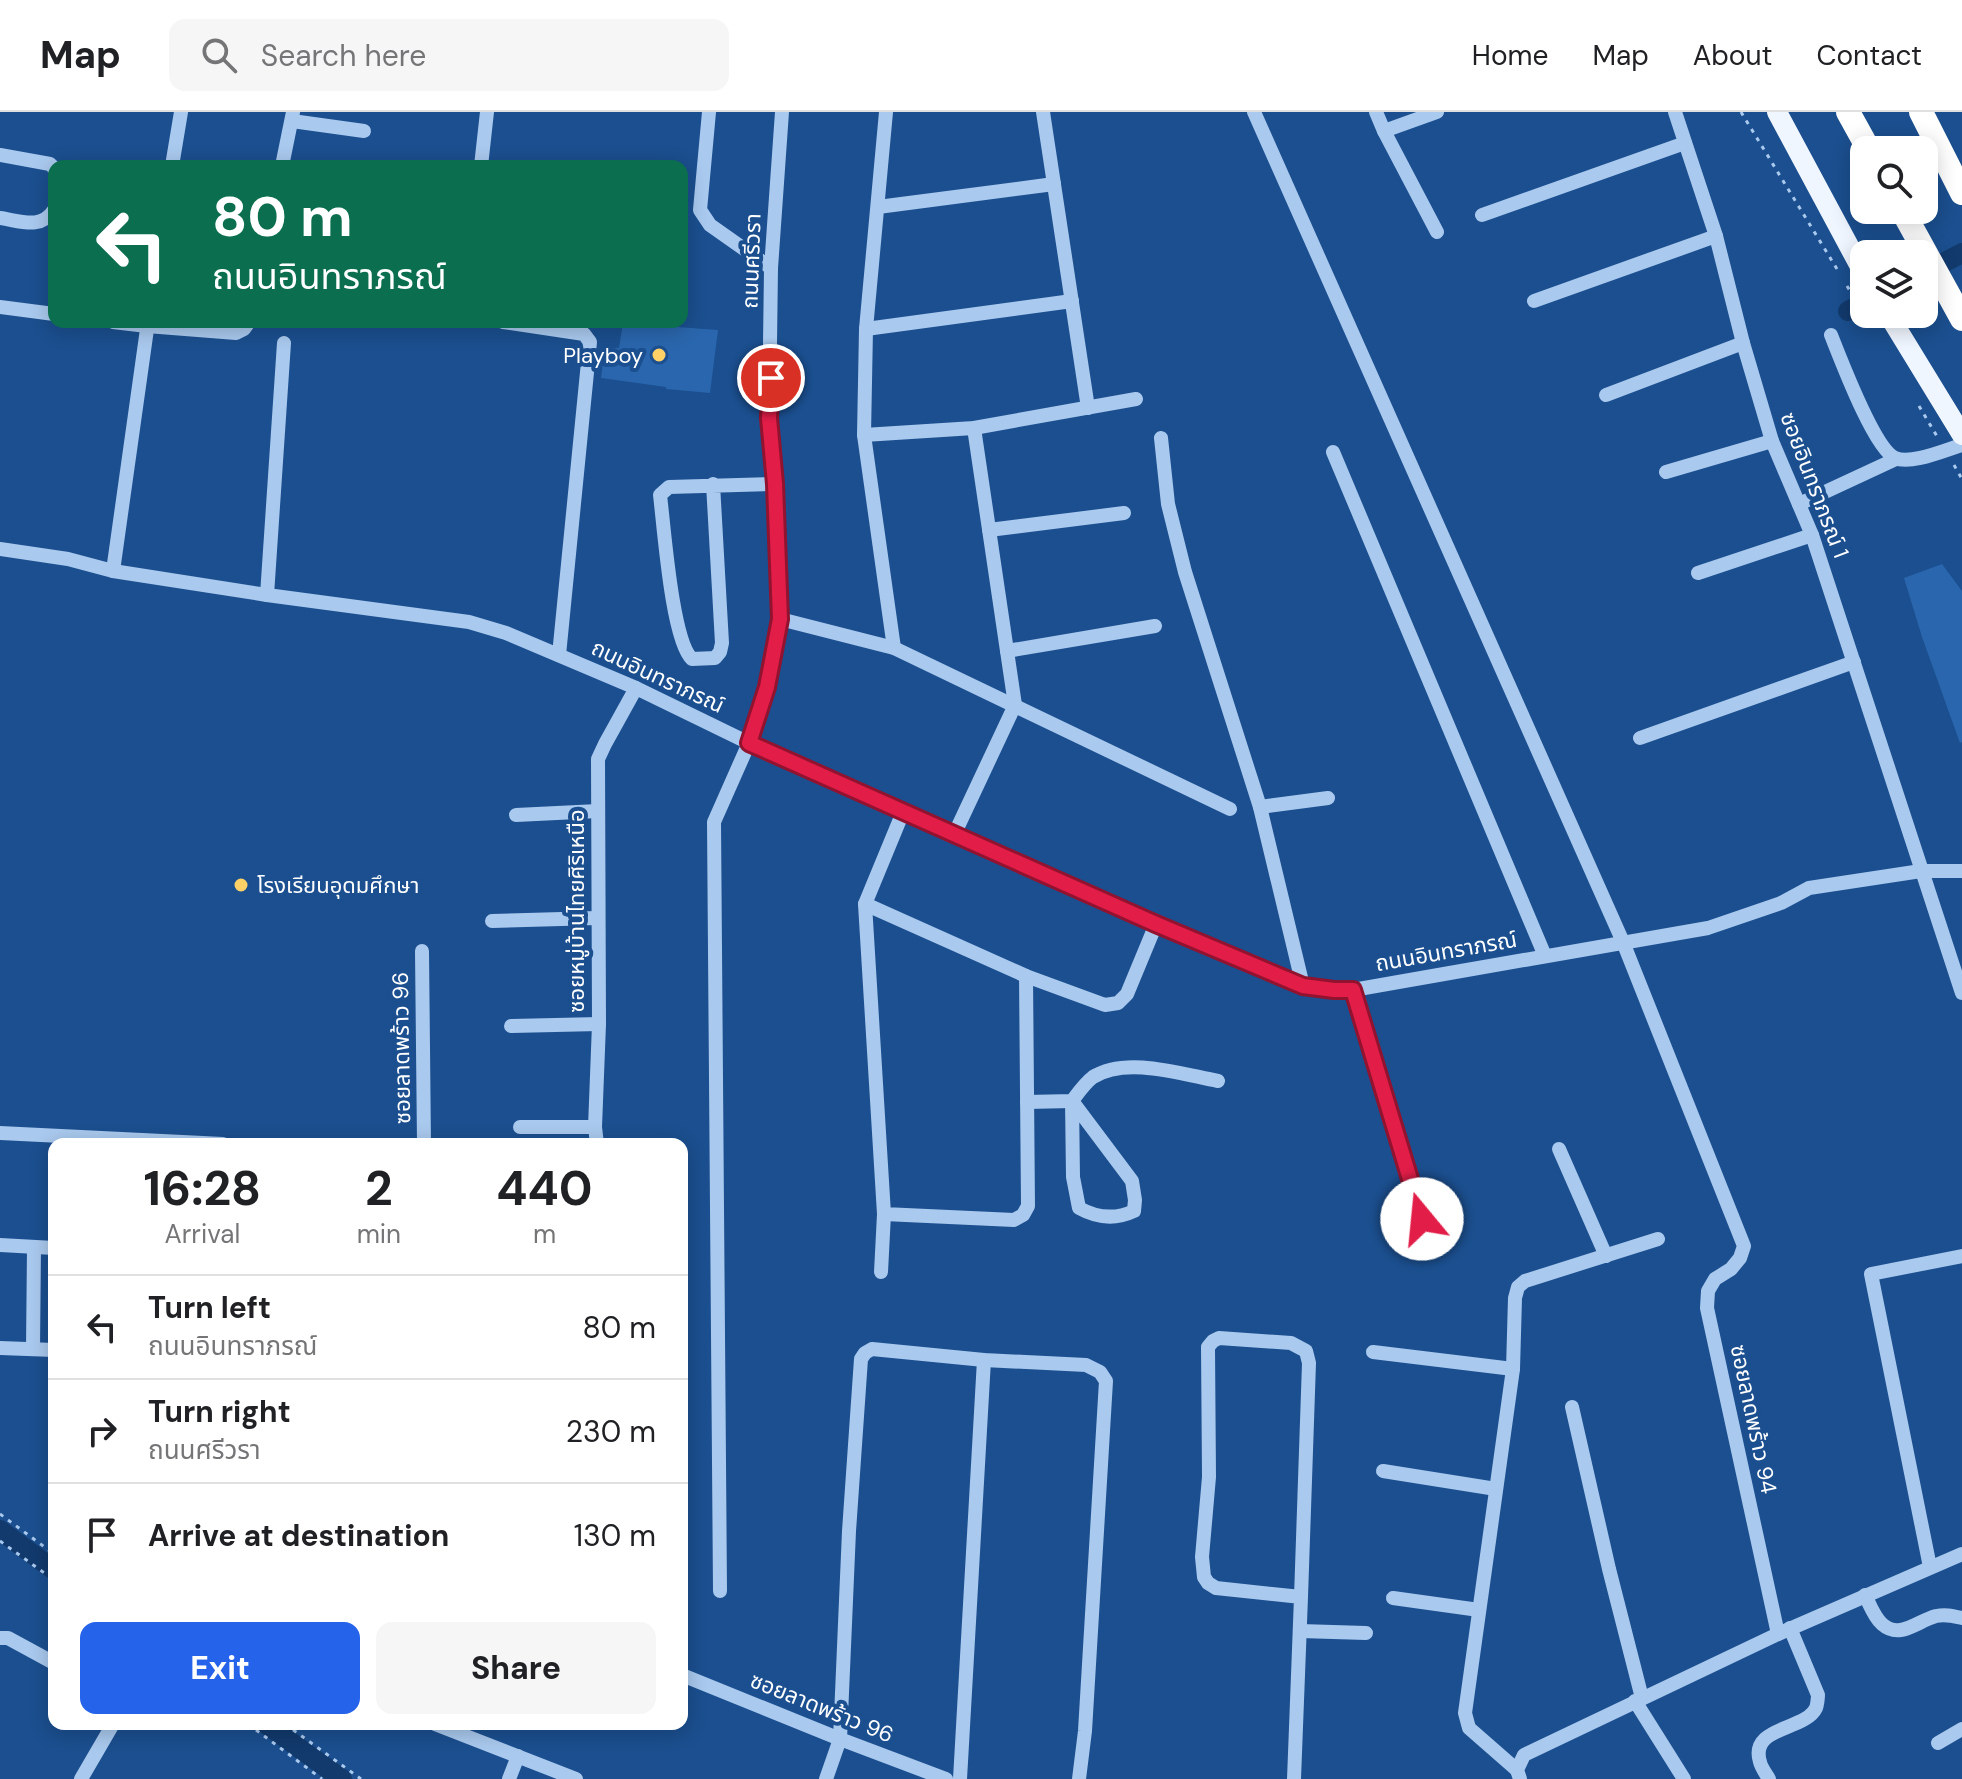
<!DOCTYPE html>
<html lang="en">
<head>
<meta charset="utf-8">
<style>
	body { margin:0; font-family:"DM Sans","Noto Sans Thai",sans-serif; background:#f6f6f6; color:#202124; height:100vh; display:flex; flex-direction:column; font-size:30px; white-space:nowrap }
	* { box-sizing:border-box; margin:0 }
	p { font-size:26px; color:#757577 }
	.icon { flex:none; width:44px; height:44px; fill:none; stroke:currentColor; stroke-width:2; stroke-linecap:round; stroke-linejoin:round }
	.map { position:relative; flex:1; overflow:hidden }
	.details { position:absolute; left:48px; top:1026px; width:640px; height:592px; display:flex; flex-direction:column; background:#fff; border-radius:16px; box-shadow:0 4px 20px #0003 }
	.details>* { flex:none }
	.top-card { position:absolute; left:48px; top:48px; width:640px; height:168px; border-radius:16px; box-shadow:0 4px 20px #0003; background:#0b6e4f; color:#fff; overflow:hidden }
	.tools { position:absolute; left:1850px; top:24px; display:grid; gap:16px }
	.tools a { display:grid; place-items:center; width:88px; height:88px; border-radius:16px; background:#fff; box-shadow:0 4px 20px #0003; font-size:40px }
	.pin { position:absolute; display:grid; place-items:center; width:68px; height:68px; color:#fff; margin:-34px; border:4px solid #fff; border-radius:50%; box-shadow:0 2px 8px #0007 }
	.me { position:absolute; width:88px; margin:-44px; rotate:343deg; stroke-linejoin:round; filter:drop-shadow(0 0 6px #0008) }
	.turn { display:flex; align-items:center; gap:28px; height:168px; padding:0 32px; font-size:36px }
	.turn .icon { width:104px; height:104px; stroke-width:2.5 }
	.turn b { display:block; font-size:56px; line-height:68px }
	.eta { display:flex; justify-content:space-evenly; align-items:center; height:136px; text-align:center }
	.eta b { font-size:48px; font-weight:700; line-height:56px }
	.primary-button { display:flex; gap:16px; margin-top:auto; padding:16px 32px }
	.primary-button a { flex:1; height:92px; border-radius:16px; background:#2563eb; color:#fff; font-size:32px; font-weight:700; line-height:92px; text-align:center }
	.primary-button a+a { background:#f6f6f6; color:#202124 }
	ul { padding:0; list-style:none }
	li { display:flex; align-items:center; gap:24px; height:104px; padding:0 32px; border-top:2px solid #e0e0e0 }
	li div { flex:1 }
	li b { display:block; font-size:30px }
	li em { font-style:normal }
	header { display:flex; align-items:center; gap:48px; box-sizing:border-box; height:112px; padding:0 40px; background:#fff; border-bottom:2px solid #e0e0e0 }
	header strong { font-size:38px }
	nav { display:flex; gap:44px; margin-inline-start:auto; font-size:28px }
	.search { width:560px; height:72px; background:#f6f6f6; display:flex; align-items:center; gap:20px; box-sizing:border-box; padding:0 28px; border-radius:16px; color:#757577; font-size:30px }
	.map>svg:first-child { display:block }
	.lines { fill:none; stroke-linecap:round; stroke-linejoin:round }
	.canal { stroke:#123a6d; stroke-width:20 }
	.building { fill:#2a66ad }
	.path { stroke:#a9c9ee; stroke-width:3; stroke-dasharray:4 6; stroke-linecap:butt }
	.minor { stroke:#a9c9ee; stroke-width:14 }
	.major { stroke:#f0f6ff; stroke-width:20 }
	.highway { stroke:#fff; stroke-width:24 }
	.route-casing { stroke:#92132f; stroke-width:20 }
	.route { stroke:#e11d48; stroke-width:14 }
	.poi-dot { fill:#ffd166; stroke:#1b4f8f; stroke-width:3 }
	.labels { text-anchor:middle; stroke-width:8; stroke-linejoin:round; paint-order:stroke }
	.street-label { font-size:22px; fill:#fff; stroke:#1b4f8f }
	.poi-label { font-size:22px; fill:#fff; stroke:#1b4f8f; text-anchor:end }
</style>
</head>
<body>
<header>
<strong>Map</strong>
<div class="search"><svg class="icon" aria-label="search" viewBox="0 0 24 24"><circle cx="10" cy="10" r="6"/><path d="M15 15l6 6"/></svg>Search here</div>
<nav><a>Home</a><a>Map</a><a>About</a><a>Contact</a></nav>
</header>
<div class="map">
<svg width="1962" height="1667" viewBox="0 0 1962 1667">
	<rect width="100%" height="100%" fill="#1b4f8f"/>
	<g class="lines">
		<g class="canal">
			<polyline points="1924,161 1962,141"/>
			<polyline points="1848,199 1864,191"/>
			<polyline points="0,1418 54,1458"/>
			<polyline points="266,1612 342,1667"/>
		</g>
	</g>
	<g class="building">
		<polygon points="623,211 718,218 710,281 666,277 666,275 601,266 605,236 619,236"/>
		<polygon points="1942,452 1962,479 1962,630 1960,631 1922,525 1904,466"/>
	</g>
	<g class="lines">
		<g class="path">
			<polyline points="1741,0 1837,157"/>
			<polyline points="1847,174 1864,201"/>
			<polyline points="1919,294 1938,326"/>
			<polyline points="1954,353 1962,367"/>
			<polyline points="0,1402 54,1442"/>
			<polyline points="0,1429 54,1468"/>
			<polyline points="248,1612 322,1667"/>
			<polyline points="285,1612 361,1667"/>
		</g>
		<g class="minor">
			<polyline points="709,0 700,98 710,113 771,156"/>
			<polyline points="886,0 866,217 864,323 894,536"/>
			<polyline points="1043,0 1088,296"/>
			<polyline points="1254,0 1623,830 1744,1134 1740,1146 1731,1157 1715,1167 1708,1179 1707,1196 1778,1522 1524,1643 1517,1658 1520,1667"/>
			<polyline points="1376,0 1384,19 1437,120"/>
			<polyline points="1675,0 1716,124 1743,231 1772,329 1812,423 1962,881"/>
			<polyline points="292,9 364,19"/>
			<polyline points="1384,19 1437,0"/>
			<polyline points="0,43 50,52 54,56"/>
			<polyline points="172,54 181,0"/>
			<polyline points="282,54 293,0"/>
			<polyline points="481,54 487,0"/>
			<polyline points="878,95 1054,72"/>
			<polyline points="1482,103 1685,31"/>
			<path d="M0,106C21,109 41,118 54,98"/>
			<polyline points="1534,189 1716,124"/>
			<polyline points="0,195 54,202"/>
			<polyline points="113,210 147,214 236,221 244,217 249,210"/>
			<polyline points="503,210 584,222 590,230 559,543"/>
			<polyline points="866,217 1072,189"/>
			<path d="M1831,223C1841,248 1874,336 1895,346C1911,353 1945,338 1962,333"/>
			<polyline points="1606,283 1743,231"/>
			<polyline points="864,323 974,316 1136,287"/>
			<polyline points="1161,326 1168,392 1185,460 1260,695"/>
			<polyline points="1333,340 1545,844"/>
			<polyline points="1666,360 1772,329"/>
			<path d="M713,372L722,531L720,540L715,546L692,547C672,529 664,415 660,383L669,375L775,372"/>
			<polyline points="1799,392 1896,347"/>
			<polyline points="989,418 1124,401"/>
			<polyline points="0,437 68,447 113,459 267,483 469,510 506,521 636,576 749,631 954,723 1156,812 1303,874 1334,878 1353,878 1444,862 1708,816 1781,791 1809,776 1921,759 1962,759"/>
			<polyline points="113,459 148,210"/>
			<polyline points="1698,461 1812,423"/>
			<polyline points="267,483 284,231"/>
			<polyline points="780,507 894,536 1230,697"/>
			<polyline points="1007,539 1155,514"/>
			<polyline points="1640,626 1854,550"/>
			<polyline points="903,700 865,792 884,1102 1014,1108 1023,1103 1028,1094 1026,864"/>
			<polyline points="516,703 598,699"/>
			<polyline points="954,723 1015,593 974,316"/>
			<polyline points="865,792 1026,864 1105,893 1118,891 1127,882 1156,812"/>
			<polyline points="492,809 598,806"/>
			<polyline points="422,839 424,1032"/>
			<polyline points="1303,874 1260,695 1328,686"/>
			<polyline points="1353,878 1422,1107"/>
			<polyline points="511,914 599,912"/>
			<path d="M1072,989L1132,1069L1135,1088L1134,1099C1115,1108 1097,1106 1079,1096L1073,1065Z"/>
			<path d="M1027,990L1072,989C1078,981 1085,971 1093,965C1126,944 1181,962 1218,969"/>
			<polyline points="520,1015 595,1015"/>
			<polyline points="0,1021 223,1032"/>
			<polyline points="597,1032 595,1015 599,912 598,647 605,632 636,576"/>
			<polyline points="1559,1037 1606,1144"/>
			<polyline points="0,1133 54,1136"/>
			<polyline points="881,1160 884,1102"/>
			<polyline points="0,1236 54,1238"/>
			<polyline points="33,1237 34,1135"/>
			<polyline points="1373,1240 1513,1257"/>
			<polyline points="1572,1295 1609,1457 1642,1586"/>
			<polyline points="1383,1359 1496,1377"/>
			<polyline points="1930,1455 1871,1162 1962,1144"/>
			<polyline points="720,1479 714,710 749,631 767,575 780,507 775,372 769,306 771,156 782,0"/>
			<path d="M1865,1483C1870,1493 1874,1505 1882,1512C1900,1528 1917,1509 1936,1504C1946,1502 1953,1504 1962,1506"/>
			<polyline points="1393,1486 1479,1498"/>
			<polyline points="1300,1519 1366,1521"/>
			<polyline points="1778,1522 1962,1442"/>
			<polyline points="0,1526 8,1526 54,1551"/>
			<polyline points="682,1563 840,1627 946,1667"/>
			<polyline points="1635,1589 1684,1667"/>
			<polyline points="435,1612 576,1667"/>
			<polyline points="1938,1631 1962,1617"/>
			<polyline points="1517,1658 1469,1616 1465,1601 1513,1257 1515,1186 1518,1175 1525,1169 1658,1127"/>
			<polyline points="81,1667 113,1612"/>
			<polyline points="509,1667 518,1644"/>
			<polyline points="826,1667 840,1627 849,1419 861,1247 865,1241 872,1237 984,1248 1086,1253 1100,1260 1106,1269 1085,1619 1079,1667"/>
			<polyline points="960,1667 984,1248"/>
			<polyline points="1294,1667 1301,1485 1309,1251 1306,1239 1291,1231 1219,1226 1213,1229 1208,1235 1209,1365 1202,1445 1204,1465 1208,1471 1216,1476 1301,1485"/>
			<path d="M1769,1667C1766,1662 1761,1655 1760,1650C1749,1614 1805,1619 1816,1596C1817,1594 1818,1586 1818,1583L1790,1516"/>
		</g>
		<g class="major">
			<polyline points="1777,0 1864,162"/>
			<polyline points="1888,202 1962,323"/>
		</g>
		<g class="highway">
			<polyline points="1848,0 1869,38"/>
			<polyline points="1921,0 1962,81"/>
			<polyline points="1902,98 1962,207"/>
		</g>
	</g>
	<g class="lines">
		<g class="route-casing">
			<polyline id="route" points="771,266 769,306 775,372 780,507 767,575 749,631 1156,812 1303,874 1334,878 1353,878 1422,1107"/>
		</g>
		<use href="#route" class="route"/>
	</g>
	<g class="poi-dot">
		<circle cx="659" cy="243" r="8"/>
		<circle cx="241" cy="773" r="8"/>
	</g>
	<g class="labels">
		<g class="street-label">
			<text transform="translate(751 149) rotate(-88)" y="8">ถนนศรีวรา</text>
			<text transform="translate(1815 373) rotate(69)" y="8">ซอยอินทราภรณ์ 1</text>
			<text transform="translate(658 564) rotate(25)" y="8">ถนนอินทราภรณ์</text>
			<text transform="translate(576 799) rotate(-90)" y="8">ซอยหมู่บ้านไทยศิริเหนือ</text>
			<text transform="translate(1446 839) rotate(-10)" y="8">ถนนอินทราภรณ์</text>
			<text transform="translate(401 936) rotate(-91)" y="8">ซอยลาดพร้าว 96</text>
			<text transform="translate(1754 1307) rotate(78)" y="8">ซอยลาดพร้าว 94</text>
			<text transform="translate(822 1595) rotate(22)" y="8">ซอยลาดพร้าว 96</text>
		</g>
		<g class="poi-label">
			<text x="643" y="251">Playboy</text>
			<text x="257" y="781" text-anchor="start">โรงเรียนอุดมศึกษา</text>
		</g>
	</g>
</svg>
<div class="tools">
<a><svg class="icon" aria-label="search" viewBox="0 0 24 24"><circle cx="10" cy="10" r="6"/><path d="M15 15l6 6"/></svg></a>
<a><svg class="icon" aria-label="layers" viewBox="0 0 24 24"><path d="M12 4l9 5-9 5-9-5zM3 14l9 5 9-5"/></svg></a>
</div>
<div class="pin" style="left:771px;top:266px;background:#d93025"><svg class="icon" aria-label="arrive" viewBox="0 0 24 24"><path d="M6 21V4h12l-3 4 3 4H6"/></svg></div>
<svg class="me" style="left:1422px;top:1107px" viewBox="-20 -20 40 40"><circle r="19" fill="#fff"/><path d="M0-13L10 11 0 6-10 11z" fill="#e11d48"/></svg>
<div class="top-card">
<div class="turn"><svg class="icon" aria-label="left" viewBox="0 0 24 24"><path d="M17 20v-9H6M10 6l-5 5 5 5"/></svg><div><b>80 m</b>ถนนอินทราภรณ์</div></div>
</div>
<section class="details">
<div class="eta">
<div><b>16:28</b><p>Arrival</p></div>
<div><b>2</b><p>min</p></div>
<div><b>440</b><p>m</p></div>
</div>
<ul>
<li><svg class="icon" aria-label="left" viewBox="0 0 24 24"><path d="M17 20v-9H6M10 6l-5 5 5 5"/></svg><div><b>Turn left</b><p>ถนนอินทราภรณ์</p></div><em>80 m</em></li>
<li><svg class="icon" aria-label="right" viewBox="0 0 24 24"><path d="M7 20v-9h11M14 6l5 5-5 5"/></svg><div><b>Turn right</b><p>ถนนศรีวรา</p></div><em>230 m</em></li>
<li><svg class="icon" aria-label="arrive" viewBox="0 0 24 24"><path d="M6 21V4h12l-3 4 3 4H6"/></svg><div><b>Arrive at destination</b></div><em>130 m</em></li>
</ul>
<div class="primary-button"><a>Exit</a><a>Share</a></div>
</section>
</div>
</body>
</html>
